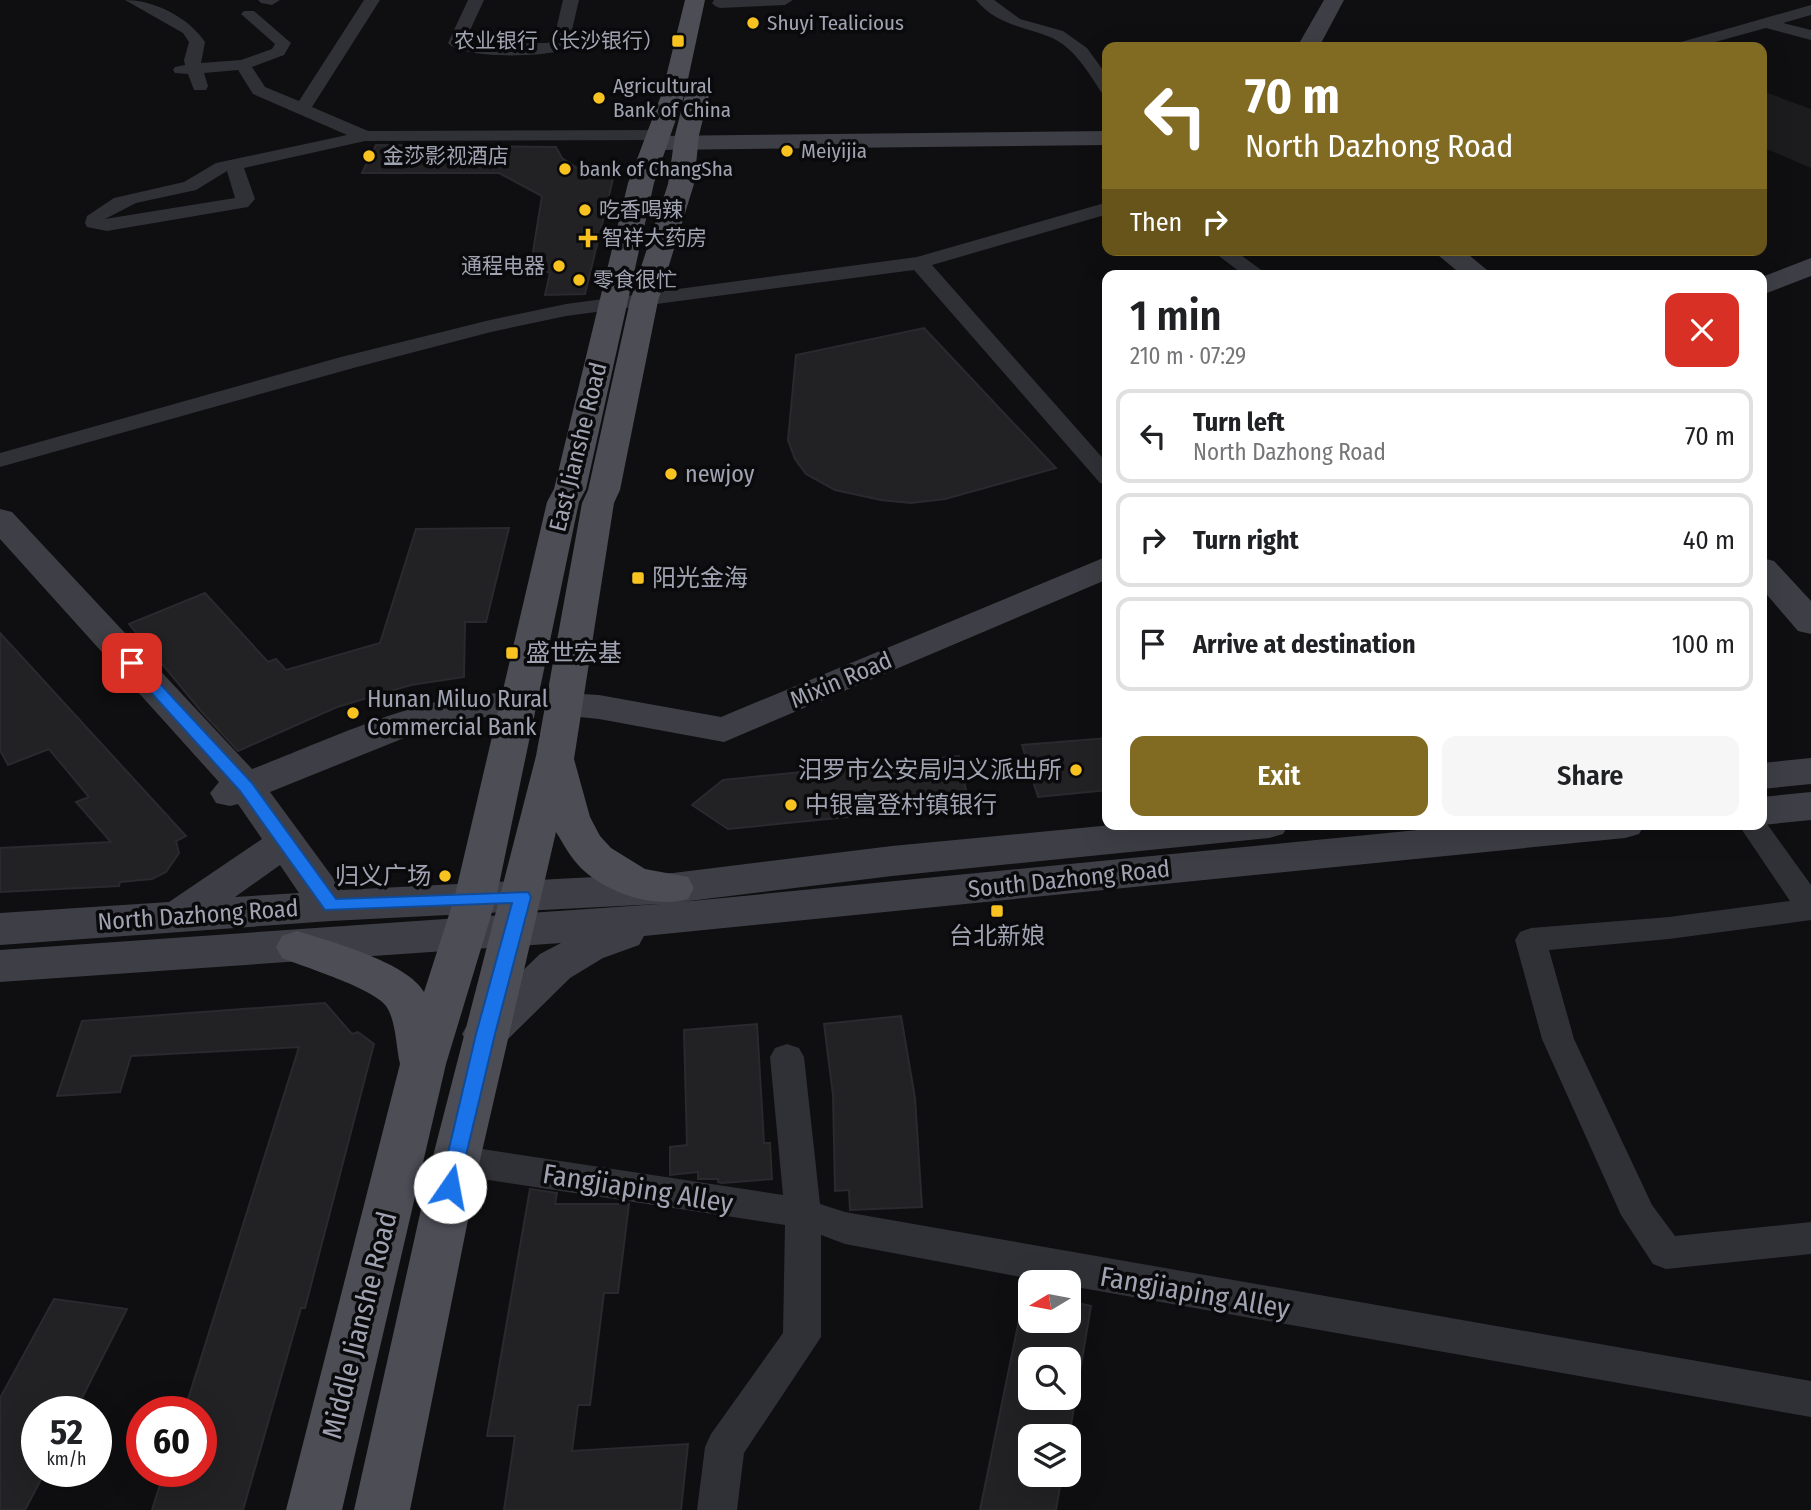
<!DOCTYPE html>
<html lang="en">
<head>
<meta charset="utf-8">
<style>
	body { margin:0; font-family:"Fira Sans Condensed","Noto Sans SC",sans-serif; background:#f6f6f6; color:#202124; height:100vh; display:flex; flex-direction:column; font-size:26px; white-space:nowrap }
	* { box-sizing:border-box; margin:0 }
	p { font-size:23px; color:#757577 }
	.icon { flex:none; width:38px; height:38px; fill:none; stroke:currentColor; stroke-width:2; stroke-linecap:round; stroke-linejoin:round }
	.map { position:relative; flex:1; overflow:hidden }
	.details { position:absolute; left:1102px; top:270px; width:665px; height:560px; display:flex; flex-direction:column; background:#fff; border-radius:14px; box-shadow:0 7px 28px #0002 }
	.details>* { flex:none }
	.top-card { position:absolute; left:1102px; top:42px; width:665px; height:214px; border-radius:14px; box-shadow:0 7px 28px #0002; background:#816a22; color:#fff; overflow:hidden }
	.needle { width:46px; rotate:260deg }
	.tools { position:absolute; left:1018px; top:1270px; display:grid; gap:14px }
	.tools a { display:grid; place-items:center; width:63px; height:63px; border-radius:14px; background:#fff; box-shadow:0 7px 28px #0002; font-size:35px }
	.speed { position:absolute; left:21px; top:1396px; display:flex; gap:14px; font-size:35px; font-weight:700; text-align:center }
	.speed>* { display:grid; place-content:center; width:91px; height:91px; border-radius:50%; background:#fff; box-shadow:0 7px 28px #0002; line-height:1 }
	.speed small { font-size:18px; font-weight:400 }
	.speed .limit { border:10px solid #d22; background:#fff; color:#111 }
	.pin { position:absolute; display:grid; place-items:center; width:60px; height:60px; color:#fff; margin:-30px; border-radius:14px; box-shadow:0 4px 10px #0006 }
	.me { position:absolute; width:77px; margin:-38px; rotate:12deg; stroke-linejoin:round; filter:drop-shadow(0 0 5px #0008) }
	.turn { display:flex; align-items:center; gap:24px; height:147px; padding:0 28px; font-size:32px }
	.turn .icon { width:91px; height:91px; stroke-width:2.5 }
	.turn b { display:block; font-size:49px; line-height:60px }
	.then { display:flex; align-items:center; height:66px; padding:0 28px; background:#0003; gap:14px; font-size:26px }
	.round { display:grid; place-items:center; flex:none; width:74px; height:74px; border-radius:14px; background:#f6f6f6 }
	.head { display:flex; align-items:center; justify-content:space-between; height:119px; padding:0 28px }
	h1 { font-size:42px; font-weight:600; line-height:52px }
	.primary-button { display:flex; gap:14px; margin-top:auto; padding:14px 28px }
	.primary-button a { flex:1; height:80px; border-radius:14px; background:#816a22; color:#fff; font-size:28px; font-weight:600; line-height:80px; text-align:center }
	.primary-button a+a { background:#f6f6f6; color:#202124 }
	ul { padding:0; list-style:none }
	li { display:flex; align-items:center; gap:21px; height:94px; margin:0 14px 10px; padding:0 14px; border:4px solid #e0e0e0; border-radius:14px }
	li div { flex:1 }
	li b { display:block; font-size:26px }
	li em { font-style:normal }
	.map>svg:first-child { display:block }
	.built { fill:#1c1b1e }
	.building { fill:#222225; stroke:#2a292d; stroke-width:2; fill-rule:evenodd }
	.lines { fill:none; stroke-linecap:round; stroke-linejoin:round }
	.street { fill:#303136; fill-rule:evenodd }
	.secondary { fill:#3e3f46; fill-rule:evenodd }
	.primary { fill:#4c4d55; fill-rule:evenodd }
	.route { fill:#1a73e8; stroke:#114b97; stroke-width:2 }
	.poi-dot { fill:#f8c320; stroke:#0a0a0c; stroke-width:2.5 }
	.labels { text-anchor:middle; stroke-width:7; stroke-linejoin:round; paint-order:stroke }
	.far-poi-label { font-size:21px; fill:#a0a4b2; stroke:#0a0a0c; text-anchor:start }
	.street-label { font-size:24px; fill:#a0a4b2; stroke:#0a0a0c }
	.poi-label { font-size:24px; fill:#a0a4b2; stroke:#0a0a0c; text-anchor:start }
	.near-street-label { font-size:28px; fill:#a0a4b2; stroke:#0a0a0c }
</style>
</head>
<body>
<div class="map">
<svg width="1811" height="1510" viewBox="0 0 1811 1510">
	<rect width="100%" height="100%" fill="#0f0f11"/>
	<polygon class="built" points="1762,91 1811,109 1811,168 1762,147"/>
	<g class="building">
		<polygon points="376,145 556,147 562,158 577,168 613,179 585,294 545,295 550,273 531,264 542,196 499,173 362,173"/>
		<polygon points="924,328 1001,410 1056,468 945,499 911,503 881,500 835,490 806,474 795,459 788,440 796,355"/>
		<polygon points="509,528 486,622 465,622 464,677 411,685 337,707 238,751 201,711 129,624 205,593 268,662 276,659 286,670 380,643 416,529"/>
		<polygon points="0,633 186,836 176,841 179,853 166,872 152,879 120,882 119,886 0,892 0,848 111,842 76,802 89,797 49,749 8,765 0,750"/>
		<polygon points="1108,738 1108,790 1038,797 1022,745"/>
		<polygon points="959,756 969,805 728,829 692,805 723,780"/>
		<polygon points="325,1003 352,1034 358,1032 374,1044 305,1308 301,1308 243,1510 152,1510 164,1472 201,1472 201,1412 184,1412 299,1047 131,1056 120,1092 57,1096 82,1021"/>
		<polygon points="901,1016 915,1098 922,1207 850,1210 849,1190 835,1191 833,1095 824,1024"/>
		<polygon points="757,1024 764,1143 770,1143 772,1179 722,1183 718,1182 718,1179 698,1179 698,1172 670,1175 670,1147 687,1145 684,1030"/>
		<polygon points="530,1189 557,1193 555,1204 629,1204 618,1293 604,1293 590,1405 578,1405 572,1451 688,1444 681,1510 504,1510 515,1436 487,1436"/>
		<path d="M1025,1291L1031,1292V1321H1069V1301L1091,1306L1069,1437H1031V1475H1062L1056,1510H980ZM1031,1360H1069V1398H1031Z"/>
		<polygon points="54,1299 127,1309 75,1412 37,1412 37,1472 45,1472 25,1510 0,1510 0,1398"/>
	</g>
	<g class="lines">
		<g class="street">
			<path d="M125,0C155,0 189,18 205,42L201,63L241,60L272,49L275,44L241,14L244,11H254L291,43L284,55L252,67L265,87L299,101L364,0H380L312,107L368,131L661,130L670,135L661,140L365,141L244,168L255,199L248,207L107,231L87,227L85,223L87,216L114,198L184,182L216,163L347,135L253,94L238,70L204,73L208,86L206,90H194L188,74L175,73L173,70L175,67L185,65L184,60L189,42L183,33ZM227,171L235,198L105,219L136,203L196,190Z"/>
			<polygon points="258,0 280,0 272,5 261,3"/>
			<path d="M468,0H484L465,41L475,44L548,43L555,34L563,0H579L571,34L559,51C537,57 463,59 448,43Z"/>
			<polygon points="714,0 793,0 785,5 720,8 715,6 712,3"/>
			<path d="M976,0H994L1020,19L1063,31L1087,48L1108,77V94L1102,93C1088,72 1074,47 1050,37C1022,26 997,25 976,0Z"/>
			<polygon points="1811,5 1811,15 1783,23 1811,30 1811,40 1766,28 1697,47 1672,47 1674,44"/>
			<polygon points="1108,202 1108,214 932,265 1108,464 1108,485 1100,483 914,270 566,316 491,332 357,367 0,467 0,453 341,357 490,320 566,304 917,257"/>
			<polygon points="1211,250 1234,250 1268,275 1244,275"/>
			<polygon points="1762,817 1811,885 1811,920 1669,939 1549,950 1574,1039 1652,1205 1675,1236 1811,1222 1811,1254 1666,1269 1653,1264 1621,1215 1542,1039 1515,940 1520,932 1531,928 1669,917 1790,901 1738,824 1762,824"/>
			<polygon points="787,1044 799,1048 804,1057 820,1204 845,1212 1811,1381 1811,1417 1093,1290 1069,1286 1069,1283 1053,1283 845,1244 821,1235 821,1337 744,1453 737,1510 697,1510 705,1447 711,1434 783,1333 785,1225 456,1175 444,1170 439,1160 444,1150 456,1145 783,1195 770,1057 775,1048"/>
		</g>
		<g class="secondary">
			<polygon points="1324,0 1344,0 1319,47 1297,47"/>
			<polygon points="1108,131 1108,145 658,150 649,148 646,143 649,138 658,136"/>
			<polygon points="1432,250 1463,250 1493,275 1462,275"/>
			<polygon points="1811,258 1811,276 1762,295 1762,277"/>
			<path d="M0,509L12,512L252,769C327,741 455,677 532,697L538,706L532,715L519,718L475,717L429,728L270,792L342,890L673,873L892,846L1122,824H1289L1283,834L1269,838L892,876L681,902L1479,824H1645L1639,834L1625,838L644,936L639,945L603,958L570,978L501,1046L485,1052L469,1046L462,1034L469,1022L540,954L561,943L0,982V950L659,904L331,921L0,945V913L169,902L262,839L238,804L230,806L216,803L210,793L219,782L0,539ZM280,865L299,893L235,897Z"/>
			<polygon points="1108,556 1108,579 724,742 599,719 550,714 544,705 550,696 563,693 599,695 721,717"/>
			<polygon points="1762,558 1774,561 1811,601 1811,634 1798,631 1762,589"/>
			<polygon points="1811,758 1811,784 1762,789 1762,763"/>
			<polygon points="1811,792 1811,820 1762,825 1760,824 1762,797"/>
		</g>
		<g class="primary">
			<path d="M685,0H705L685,93L654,183L586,489L579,502L496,899L446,1064L342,1510H286L400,1064C396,1047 396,1020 386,1006C373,988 304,967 282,958L276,947L282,936L297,931C329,941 407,962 424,992L454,899L547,502L554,489L628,183L662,93Z"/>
			<path d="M697,88L705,90L709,95L699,135L694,184L658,301L620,490L614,503L574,759L590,817L600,836L611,848L645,869L688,877L694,888L688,899C654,909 607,893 581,868C571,858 564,845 556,832L480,1160L410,1510H354L432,1160L536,756L582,503L588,490L630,301L668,184L675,135L685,95L689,90Z"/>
		</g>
	</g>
	<polygon class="route" points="132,658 138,660 252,783 336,899 528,892 531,897 495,1034 457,1193 450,1195 443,1193 440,1187 476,1034 512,903 325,910 240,791 127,666 125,663 127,660"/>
	<g class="poi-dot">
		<circle cx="753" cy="23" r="7"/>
		<rect x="671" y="34" width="14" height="14" rx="3.5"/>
		<circle cx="599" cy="98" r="7"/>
		<circle cx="787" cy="151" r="7"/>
		<circle cx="369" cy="156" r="7"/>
		<circle cx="565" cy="169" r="7"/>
		<circle cx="585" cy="210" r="7"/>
		<path d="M584.5 227.5h7v7h7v7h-7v7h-7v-7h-7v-7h7z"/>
		<circle cx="559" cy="266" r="7"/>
		<circle cx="579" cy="280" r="7"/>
		<circle cx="671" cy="474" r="7"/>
		<rect x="631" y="571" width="14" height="14" rx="3.5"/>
		<rect x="505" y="646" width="14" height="14" rx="3.5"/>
		<circle cx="353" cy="713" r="7"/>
		<circle cx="1076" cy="770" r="7"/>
		<circle cx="791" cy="805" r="7"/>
		<circle cx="445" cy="876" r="7"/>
		<rect x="990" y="904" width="14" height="14" rx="3.5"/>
	</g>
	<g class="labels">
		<g class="far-poi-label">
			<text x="767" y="30">Shuyi Tealicious</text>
			<text x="664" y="48" text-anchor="end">农业银行（长沙银行）</text>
			<text x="613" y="93">Agricultural<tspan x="613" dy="24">Bank of China</tspan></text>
			<text x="801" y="158">Meiyijia</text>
			<text x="383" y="163">金莎影视酒店</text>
			<text x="579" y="176">bank of ChangSha</text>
			<text x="599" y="217">吃香喝辣</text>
			<text x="602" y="245">智祥大药房</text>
			<text x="545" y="273" text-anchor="end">通程电器</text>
			<text x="593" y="287">零食很忙</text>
		</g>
		<g class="street-label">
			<text transform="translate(578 447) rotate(-76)" y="8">East Jianshe Road</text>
			<text transform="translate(841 680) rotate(-23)" y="8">Mixin Road</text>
			<text transform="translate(1069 879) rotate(-6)" y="8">South Dazhong Road</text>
			<text transform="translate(198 915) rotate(-4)" y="8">North Dazhong Road</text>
		</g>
		<g class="poi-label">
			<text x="685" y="482">newjoy</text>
			<text x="652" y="586">阳光金海</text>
			<text x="526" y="661">盛世宏基</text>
			<text x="367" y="707">Hunan Miluo Rural<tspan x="367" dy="28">Commercial Bank</tspan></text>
			<text x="1062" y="778" text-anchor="end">汨罗市公安局归义派出所</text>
			<text x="805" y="813">中银富登村镇银行</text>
			<text x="431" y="884" text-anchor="end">归义广场</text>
			<text x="997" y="944" text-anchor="middle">台北新娘</text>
		</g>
		<g class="near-street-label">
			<text transform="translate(638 1188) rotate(9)" y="10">Fangjiaping Alley</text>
			<text transform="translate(1195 1292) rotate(10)" y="10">Fangjiaping Alley</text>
			<text transform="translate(359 1325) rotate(-76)" y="10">Middle Jianshe Road</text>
		</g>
	</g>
</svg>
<div class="tools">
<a><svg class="needle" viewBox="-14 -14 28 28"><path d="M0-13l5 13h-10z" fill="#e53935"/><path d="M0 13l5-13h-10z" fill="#757577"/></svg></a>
<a><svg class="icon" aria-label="search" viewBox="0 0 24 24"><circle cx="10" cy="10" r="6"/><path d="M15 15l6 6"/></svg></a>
<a><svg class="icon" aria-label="layers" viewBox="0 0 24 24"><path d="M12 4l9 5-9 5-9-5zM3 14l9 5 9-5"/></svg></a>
</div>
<div class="speed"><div>52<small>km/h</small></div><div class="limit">60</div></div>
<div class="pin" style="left:132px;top:663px;background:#d93025"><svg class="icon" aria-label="arrive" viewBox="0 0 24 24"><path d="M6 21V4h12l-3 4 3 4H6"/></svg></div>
<svg class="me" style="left:450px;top:1187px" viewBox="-20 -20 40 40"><circle r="19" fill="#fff"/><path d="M0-13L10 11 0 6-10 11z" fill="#1a73e8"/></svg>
<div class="top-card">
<div class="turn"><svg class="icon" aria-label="left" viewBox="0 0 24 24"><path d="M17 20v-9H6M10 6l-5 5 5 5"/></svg><div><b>70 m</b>North Dazhong Road</div></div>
<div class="then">Then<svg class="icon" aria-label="right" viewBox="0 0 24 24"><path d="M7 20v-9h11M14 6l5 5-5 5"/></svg></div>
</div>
<section class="details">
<div class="head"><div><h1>1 min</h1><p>210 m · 07:29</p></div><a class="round" style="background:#d93025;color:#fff"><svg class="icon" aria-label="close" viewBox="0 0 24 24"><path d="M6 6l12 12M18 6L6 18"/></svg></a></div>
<ul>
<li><svg class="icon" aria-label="left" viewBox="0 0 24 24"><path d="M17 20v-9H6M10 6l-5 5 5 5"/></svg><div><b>Turn left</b><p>North Dazhong Road</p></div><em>70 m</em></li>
<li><svg class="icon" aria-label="right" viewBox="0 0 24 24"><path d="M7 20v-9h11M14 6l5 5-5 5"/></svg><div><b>Turn right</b></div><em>40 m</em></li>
<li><svg class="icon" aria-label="arrive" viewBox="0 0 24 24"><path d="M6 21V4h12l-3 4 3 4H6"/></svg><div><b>Arrive at destination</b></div><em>100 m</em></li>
</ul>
<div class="primary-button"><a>Exit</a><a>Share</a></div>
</section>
</div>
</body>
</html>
